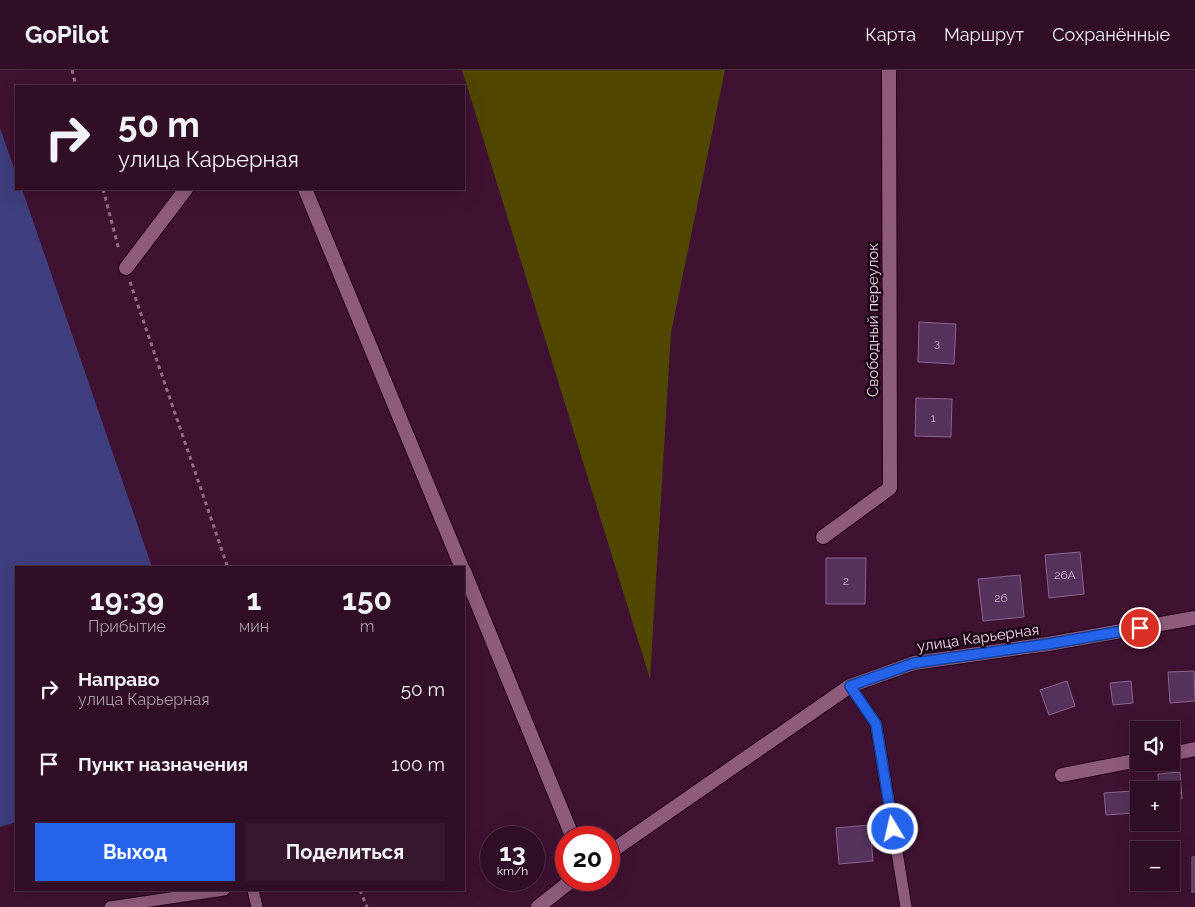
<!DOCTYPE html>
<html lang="ru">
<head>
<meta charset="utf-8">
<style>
	body { margin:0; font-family:Raleway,sans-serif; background:#37172e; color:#f1f3f6; height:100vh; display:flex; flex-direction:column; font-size:19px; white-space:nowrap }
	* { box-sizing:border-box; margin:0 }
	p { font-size:16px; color:#a79ca7 }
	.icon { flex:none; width:28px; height:28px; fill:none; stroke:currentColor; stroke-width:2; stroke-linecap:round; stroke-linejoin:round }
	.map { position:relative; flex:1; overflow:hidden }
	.panel { position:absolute; left:15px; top:496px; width:450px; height:325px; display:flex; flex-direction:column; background:#2f0e26; border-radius:0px; box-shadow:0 5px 20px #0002,0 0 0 1px #4a2e43 }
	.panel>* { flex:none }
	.hud { position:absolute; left:15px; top:15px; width:450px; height:105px; border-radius:0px; box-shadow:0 5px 20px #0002,0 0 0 1px #4a2e43; background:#2f0e26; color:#f1f3f6; overflow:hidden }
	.tools { position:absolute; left:1130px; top:651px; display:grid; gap:10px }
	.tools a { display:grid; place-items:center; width:50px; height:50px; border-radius:0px; background:#2f0e26; box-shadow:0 5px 20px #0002,0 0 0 1px #4a2e43; font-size:25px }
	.speed { position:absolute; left:480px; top:756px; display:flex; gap:10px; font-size:25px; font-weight:700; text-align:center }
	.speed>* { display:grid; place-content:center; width:65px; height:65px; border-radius:50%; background:#2f0e26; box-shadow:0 5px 20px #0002,0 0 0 1px #4a2e43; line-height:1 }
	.speed small { font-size:12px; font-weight:400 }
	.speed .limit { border:8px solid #d22; background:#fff; color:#111 }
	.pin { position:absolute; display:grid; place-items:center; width:42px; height:42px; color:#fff; margin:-21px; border:2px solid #fff; border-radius:50%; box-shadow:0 1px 5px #0007 }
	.me { position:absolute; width:55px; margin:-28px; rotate:351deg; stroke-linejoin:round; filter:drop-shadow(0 0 4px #0008) }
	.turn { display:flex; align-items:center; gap:18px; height:105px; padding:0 20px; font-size:22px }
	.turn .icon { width:65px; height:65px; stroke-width:2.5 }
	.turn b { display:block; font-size:35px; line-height:42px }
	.eta { display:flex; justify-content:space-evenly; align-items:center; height:85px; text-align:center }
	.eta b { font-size:30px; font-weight:700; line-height:35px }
	.cta { display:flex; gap:10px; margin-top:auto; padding:10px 20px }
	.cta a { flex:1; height:58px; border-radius:0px; background:#2563eb; color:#fff; font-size:20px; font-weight:700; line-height:58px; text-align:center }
	.cta a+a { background:#37172e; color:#f1f3f6 }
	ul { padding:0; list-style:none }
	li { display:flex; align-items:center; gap:15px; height:75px; padding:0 20px }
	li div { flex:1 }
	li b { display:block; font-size:19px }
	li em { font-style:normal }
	header { display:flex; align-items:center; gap:30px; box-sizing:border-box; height:70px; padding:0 25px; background:#2f0e26; border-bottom:1px solid #4a2e43 }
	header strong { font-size:24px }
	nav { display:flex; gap:28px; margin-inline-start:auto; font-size:18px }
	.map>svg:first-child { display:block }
	.green { fill:#504600 }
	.water { fill:#3f3e7e }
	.building { fill:#56335d; stroke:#8a6391 }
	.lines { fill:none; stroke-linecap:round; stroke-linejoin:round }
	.service-casing { stroke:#240019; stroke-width:13 }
	.minor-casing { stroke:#240019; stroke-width:16 }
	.path { stroke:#916a84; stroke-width:3; stroke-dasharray:4 4; stroke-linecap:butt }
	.service { stroke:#8f5b7d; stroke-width:11 }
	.minor { stroke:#8f5b7d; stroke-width:14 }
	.route-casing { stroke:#184099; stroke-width:12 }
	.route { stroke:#2563eb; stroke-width:9 }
	.labels { text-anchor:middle; stroke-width:5; stroke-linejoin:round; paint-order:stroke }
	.number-label { font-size:12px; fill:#cbacc4 }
	.street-label { font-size:15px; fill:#f2d4e6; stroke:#1b0715 }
</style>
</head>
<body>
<header>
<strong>GoPilot</strong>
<nav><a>Карта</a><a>Маршрут</a><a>Сохранённые</a></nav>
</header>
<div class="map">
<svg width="1195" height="837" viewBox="0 0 1195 837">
	<rect width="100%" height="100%" fill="#3f1232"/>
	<polygon class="green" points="462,0 725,0 671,263 650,609"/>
	<polygon class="water" points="0,58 16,104 16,119 22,119 152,497 16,498 16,752 0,757"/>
	<g class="building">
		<polygon points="919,252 956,254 954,294 918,292"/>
		<polygon points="916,328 952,329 951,367 915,366"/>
		<polygon points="1080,482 1084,524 1049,528 1045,485"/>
		<polygon points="826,488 866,488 865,534 826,534"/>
		<polygon points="1020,505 1024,547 983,551 978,509"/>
		<polygon points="1194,601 1195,631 1170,633 1168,602"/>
		<polygon points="1067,611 1075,636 1049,645 1040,620"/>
		<polygon points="1131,611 1133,633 1113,635 1110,613"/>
		<polygon points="1180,702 1182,729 1171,730 1171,720 1159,720 1158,704"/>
		<polygon points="1132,721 1134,743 1106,745 1104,723"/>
		<polygon points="870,755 873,791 839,794 836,758"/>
		<rect x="1192" y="787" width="3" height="35"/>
	</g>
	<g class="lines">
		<g class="service-casing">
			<g id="service">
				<polyline points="850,616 876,654 906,837"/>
				<polyline points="253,820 257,837"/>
				<polyline points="110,837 224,820"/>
			</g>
		</g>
		<g class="minor-casing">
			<g id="minor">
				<polyline points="305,119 462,498"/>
				<polyline points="126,198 186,119"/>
				<polyline points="823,467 890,418 889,0"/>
				<polyline points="464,501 573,768"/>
				<polyline points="1171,684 1195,679"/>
				<polyline points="1062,705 1139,690"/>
				<polyline points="609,783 850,616 914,593 1048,574 1195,548"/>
				<polyline points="538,837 572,810"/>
			</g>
		</g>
		<g class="path">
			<polyline points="72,0 76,16"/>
			<polyline points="103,119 119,180"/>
			<polyline points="130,212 228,498"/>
			<polyline points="360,820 367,837"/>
		</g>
		<use href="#service" class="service"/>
		<use href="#minor" class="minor"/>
	</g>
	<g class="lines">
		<g class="route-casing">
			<polyline id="route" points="893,759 876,654 850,616 914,593 1048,574 1140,558"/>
		</g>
		<use href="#route" class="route"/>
	</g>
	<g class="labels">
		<g class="number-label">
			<text x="937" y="277">3</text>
			<text x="933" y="352">1</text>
			<text x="1065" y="509">26А</text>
			<text x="846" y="515">2</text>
			<text x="1001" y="532">26</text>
		</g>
		<g class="street-label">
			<text transform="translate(873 250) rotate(-90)" y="5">Свободный переулок</text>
			<text transform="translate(978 568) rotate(-8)" y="5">улица Карьерная</text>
		</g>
	</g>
</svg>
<div class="tools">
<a><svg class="icon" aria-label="sound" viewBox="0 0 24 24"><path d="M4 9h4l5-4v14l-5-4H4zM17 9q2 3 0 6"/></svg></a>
<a>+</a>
<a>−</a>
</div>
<div class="speed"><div>13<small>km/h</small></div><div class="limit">20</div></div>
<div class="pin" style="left:1140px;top:558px;background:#d93025"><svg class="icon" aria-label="arrive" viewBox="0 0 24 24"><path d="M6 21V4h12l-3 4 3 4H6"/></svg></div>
<svg class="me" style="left:893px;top:759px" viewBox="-20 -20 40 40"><circle r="17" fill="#2563eb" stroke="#fff" stroke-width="3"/><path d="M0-11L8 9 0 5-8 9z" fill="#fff"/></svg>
<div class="hud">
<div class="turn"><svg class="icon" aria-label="right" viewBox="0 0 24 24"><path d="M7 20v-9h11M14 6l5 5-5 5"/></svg><div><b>50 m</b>улица Карьерная</div></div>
</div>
<section class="panel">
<div class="eta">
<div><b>19:39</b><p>Прибытие</p></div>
<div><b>1</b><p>мин</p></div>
<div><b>150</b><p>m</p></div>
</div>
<ul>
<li><svg class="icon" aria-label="right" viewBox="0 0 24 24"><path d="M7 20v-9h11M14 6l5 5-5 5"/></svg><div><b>Направо</b><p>улица Карьерная</p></div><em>50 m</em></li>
<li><svg class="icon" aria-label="arrive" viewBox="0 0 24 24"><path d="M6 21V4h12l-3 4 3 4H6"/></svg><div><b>Пункт назначения</b></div><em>100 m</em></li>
</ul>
<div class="cta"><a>Выход</a><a>Поделиться</a></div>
</section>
</div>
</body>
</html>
